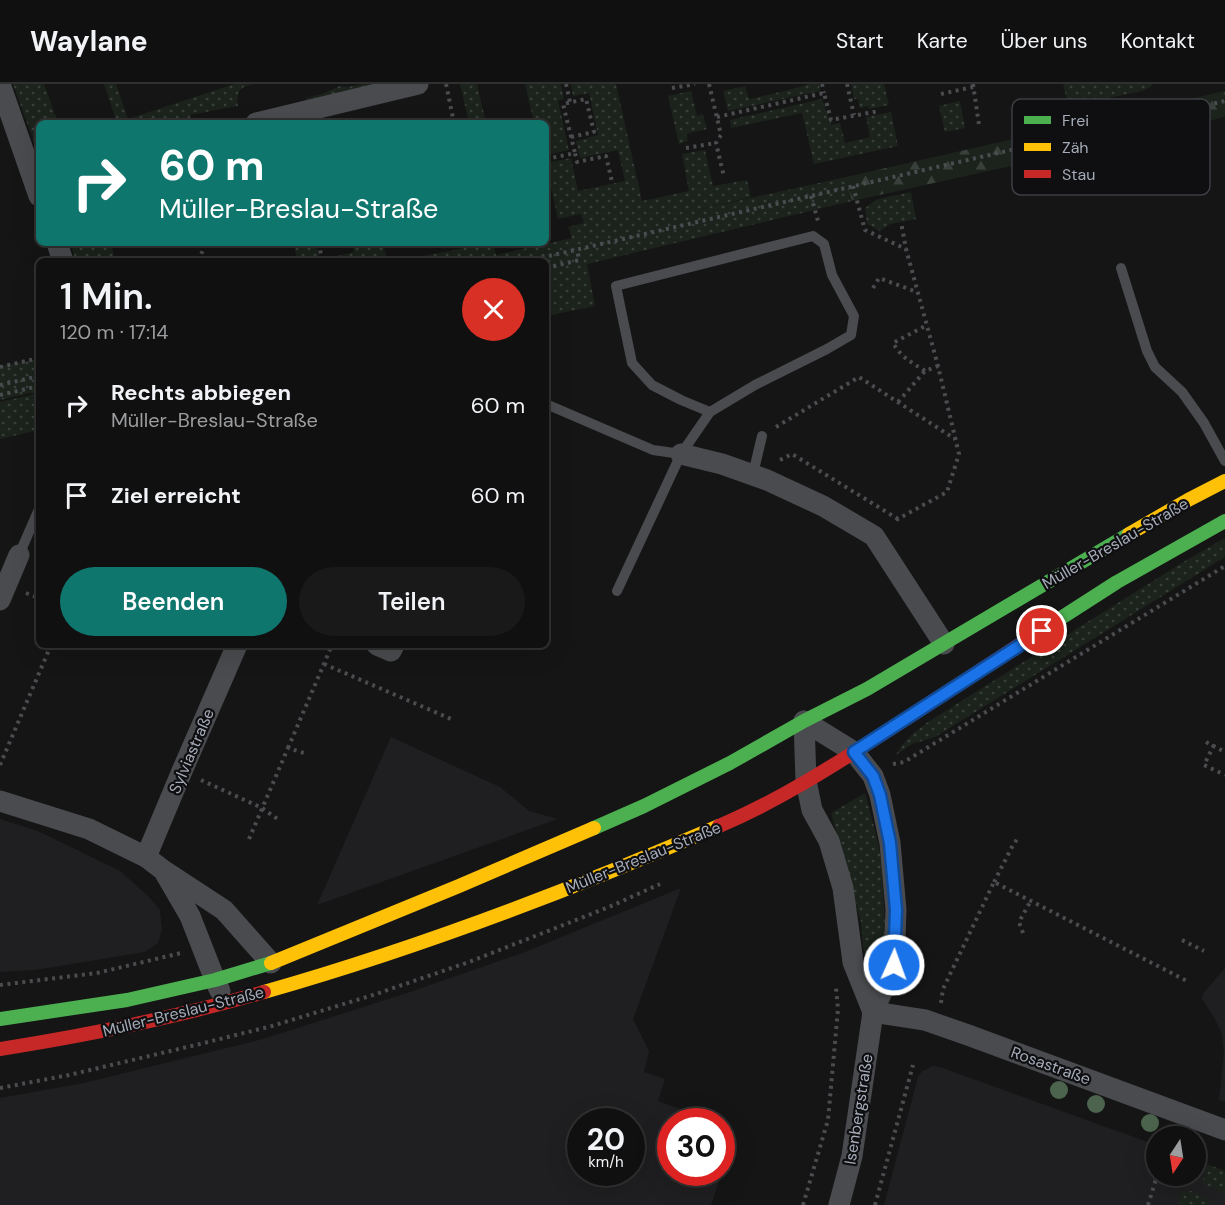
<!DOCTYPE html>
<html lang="de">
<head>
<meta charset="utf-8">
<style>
	body { margin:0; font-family:"DM Sans",sans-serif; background:#191919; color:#f1f3f6; height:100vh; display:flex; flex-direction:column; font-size:22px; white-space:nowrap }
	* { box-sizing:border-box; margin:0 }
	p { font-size:20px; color:#9c9d9f }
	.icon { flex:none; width:33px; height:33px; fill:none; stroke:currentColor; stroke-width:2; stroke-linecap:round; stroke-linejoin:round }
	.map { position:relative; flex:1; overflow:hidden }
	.details { position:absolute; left:36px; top:174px; width:513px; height:390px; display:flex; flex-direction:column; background:#101010; border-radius:9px; box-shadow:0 6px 24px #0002,0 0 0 2px #303030 }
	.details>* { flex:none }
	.hud { position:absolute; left:36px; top:36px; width:513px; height:126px; border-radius:9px; box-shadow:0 6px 24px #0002,0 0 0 2px #303030; background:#0f766e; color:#fff; overflow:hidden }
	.needle { width:39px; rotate:192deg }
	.controls { position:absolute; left:1146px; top:1042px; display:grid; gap:12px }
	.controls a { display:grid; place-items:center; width:60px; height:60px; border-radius:50%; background:#101010; box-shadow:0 6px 24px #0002,0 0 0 2px #303030; font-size:30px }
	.speed { position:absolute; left:567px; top:1024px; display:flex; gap:12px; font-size:30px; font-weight:700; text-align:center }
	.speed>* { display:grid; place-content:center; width:78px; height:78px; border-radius:50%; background:#101010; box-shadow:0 6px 24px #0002,0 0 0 2px #303030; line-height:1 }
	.speed small { font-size:15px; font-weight:400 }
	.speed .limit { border:9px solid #d22; background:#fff; color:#111 }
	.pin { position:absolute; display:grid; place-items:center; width:51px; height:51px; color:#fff; margin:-26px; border:3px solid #fff; border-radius:50%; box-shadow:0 2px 6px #0007 }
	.me { position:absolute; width:66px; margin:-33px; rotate:2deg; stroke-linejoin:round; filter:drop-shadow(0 0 4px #0008) }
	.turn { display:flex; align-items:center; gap:21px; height:126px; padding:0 24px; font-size:27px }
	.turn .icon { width:78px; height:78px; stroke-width:2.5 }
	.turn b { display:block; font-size:42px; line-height:51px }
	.round { display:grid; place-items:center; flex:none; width:63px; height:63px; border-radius:32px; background:#191919 }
	.overview { display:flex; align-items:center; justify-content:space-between; height:102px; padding:0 24px }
	h1 { font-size:36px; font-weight:600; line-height:45px }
	.primary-button { display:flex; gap:12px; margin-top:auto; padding:12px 24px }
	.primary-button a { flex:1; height:69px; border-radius:36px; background:#0f766e; color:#fff; font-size:24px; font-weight:600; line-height:69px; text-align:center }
	.primary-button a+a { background:#191919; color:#f1f3f6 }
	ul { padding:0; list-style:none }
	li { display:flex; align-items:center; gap:18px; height:90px; padding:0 24px }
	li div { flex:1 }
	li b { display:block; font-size:22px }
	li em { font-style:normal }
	header { display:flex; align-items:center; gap:36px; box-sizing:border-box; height:84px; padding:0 30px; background:#101010; border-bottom:2px solid #303030 }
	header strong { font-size:28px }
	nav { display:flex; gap:33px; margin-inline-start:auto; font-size:21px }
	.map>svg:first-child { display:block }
	.built { fill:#1f1f21; fill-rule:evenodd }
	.green { fill:url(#green-dots) }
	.forest { fill:url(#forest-firs) }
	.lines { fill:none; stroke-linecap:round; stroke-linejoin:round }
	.path { stroke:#4b4c50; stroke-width:4; stroke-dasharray:3 4.5; stroke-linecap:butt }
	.lane { stroke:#494b4e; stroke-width:10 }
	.street { stroke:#494b4e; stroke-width:21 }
	.fast { stroke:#4caf50; stroke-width:14 }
	.slow { stroke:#ffc107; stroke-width:14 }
	.jam { stroke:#c62828; stroke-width:14 }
	.tree { fill:#4c644d }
	.route-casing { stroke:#114b97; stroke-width:15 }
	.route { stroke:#1a73e8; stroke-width:10 }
	.labels { text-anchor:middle; stroke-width:4.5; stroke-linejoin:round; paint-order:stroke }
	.street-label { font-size:16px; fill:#a5abb8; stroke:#0f0f11 }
	.key { fill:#0f0f11; stroke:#3c3e43; stroke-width:1.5 }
	.key-label { font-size:16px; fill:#a5abb8 }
</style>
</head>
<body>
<header>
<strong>Waylane</strong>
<nav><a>Start</a><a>Karte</a><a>Über uns</a><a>Kontakt</a></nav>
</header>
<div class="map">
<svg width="1225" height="1121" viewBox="0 0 1225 1121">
	<defs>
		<pattern id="green-dots" width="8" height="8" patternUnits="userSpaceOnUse" patternTransform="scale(1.5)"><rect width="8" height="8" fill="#1b231c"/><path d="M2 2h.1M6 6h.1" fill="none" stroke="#39403b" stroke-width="1.8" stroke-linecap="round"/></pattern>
		<pattern id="forest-firs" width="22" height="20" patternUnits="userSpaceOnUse" patternTransform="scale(1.5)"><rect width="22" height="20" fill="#1b231c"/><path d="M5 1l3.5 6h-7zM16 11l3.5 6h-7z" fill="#39403b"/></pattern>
	</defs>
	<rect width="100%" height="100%" fill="#151515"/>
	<g class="built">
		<polygon points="391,653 500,703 529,727 558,735 317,821"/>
		<polygon points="0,735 38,747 120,787 148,812 160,826 162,846 158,859 145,868 35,886 0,888"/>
		<path d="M681,804L633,935L649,967L644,988L665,995L658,1017L715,1038H670V1089H722V1078L725,1079L711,1121H0V1014L84,999L263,955L404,910L525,868ZM580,1038H632V1089H580Z"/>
		<polygon points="1225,884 1225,1018 1219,1016 1224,968 1221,947 1214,933 1202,915 1203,910"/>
		<polygon points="933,982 940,983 1156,1061 1156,1092 1196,1092 1196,1076 1225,1087 1225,1121 884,1121 918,993 922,987"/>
	</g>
	<g class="green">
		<polygon points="13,0 44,0 58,39 39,39 39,72"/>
		<polygon points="104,0 116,0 128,35 234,0 253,0 245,2 239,7 237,16 238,22 190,31 192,39 117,39"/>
		<polygon points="363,0 383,0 303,20 307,14 322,10 340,2 348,3"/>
		<polygon points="460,0 477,0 486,39 469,39"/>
		<polygon points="525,0 561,0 564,15 558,17 569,66 546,71 546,39 534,39"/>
		<polygon points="571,0 616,0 642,117 689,107 682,70 705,66 713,102 747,96 751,113 692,127 846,93 852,117 587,180 595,222 546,232 546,177 399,177 488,159 493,159 496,171 572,154 568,143 584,139 581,130 558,135 548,90 546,90 546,79 571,74 578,107 625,97 618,66 580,74 576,57 598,51 589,9 573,12"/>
		<polygon points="809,0 819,0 820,7 728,27 723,7 745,2 749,15 789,6"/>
		<polygon points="851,0 884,0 889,21 869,25 868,22 860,24 858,15 854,15"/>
		<polygon points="1063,0 1152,0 1152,2 1142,7 1076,21 1078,36 1072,37"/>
		<polygon points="691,7 697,32 703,30 707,45 686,50 688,57 679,60 668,12"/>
		<polygon points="822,15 831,41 840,39 845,59 870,53 866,33 891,28 898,62 814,80 802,29 731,44 730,36"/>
		<polygon points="960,17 965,44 945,48 939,22"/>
		<polygon points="911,108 916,135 890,140 880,147 867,140 865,124 878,115"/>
		<polygon points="70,159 111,159 115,177 76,177"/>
		<polygon points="293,159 316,159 320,176 354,168 352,159 383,159 387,177 298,177"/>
		<polygon points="39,275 39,307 0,316 0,282"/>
		<polygon points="39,309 39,346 0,355 0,318"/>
		<path d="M1225,454V473L935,653L912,660L896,671C905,655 914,648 928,638L1185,477Z"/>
		<polygon points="865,709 876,750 882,779 884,825 887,864 883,890 878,895 869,892 863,862 861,838 831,729"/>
		<polygon points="1196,1076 1225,1087 1225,1109 1202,1099 1207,1087 1196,1083"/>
		<polygon points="1191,1107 1208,1115 1209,1121 1180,1121 1180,1108"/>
	</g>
	<polygon class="forest" points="1225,7 1225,33 1125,57 852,117 846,93"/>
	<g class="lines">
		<g class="path">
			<polyline points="446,0 454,39"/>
			<polyline points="566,0 570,18"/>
			<polyline points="709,0 721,51 716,59 724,93"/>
			<polyline points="822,0 824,9"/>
			<polyline points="847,0 854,31"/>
			<polyline points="973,0 979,41"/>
			<polyline points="672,4 695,0"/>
			<polyline points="941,10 973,3"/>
			<polyline points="717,33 824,9 831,36 879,27"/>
			<polyline points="571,53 594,48 586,15 563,20 575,69"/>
			<polyline points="686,64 716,59"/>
			<polyline points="546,75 575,69 577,78 606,72 612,98"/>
			<polyline points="853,102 865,146 906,165"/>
			<polyline points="811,112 818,137"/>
			<polyline points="319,159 321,171"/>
			<polyline points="348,159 350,165"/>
			<polyline points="186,177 200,174"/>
			<polyline points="199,177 205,159"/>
			<polyline points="527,177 1225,17"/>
			<polyline points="546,184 579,176 577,165"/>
			<polyline points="873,204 879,194 917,208"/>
			<polyline points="0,283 39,274"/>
			<path d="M925,287C911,278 902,274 893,259L927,241"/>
			<polyline points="0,301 39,292"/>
			<polyline points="0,311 39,302"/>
			<polyline points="898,318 925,287 938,282"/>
			<polyline points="776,343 859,293 955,355"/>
			<polyline points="780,376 792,370 898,435"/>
			<polyline points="896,436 947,408 959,370 938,282 906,165 901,138"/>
			<polyline points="26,509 39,514"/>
			<polyline points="475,561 482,564"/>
			<polyline points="324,580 451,635"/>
			<polyline points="1206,658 1225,668"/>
			<polyline points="1214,661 1204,681 1225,691"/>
			<polyline points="288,664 332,561"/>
			<polyline points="893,680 904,678 1225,482"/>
			<polyline points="0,681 51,561"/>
			<polyline points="201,696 262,724 279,736"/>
			<polyline points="249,755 288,664 307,670"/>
			<polyline points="994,798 1012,763 1019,752"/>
			<polyline points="1023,849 1019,838 1030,818"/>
			<polyline points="1182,856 1204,867"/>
			<polyline points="0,901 97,889 181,869"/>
			<polyline points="941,919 943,905 994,798 1187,897"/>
			<polyline points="0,1004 69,991 200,960 272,942 373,911 469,878 609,823 660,800"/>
			<polyline points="803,1121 828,1036 838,925 836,904"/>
			<polyline points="875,1121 913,981"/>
			<polyline points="1148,1121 1157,1092"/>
		</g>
		<g class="lane">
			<polyline points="1121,184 1147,267 1155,283 1182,308 1204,339 1225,377"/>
			<polyline points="546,320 653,366 681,370"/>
			<polyline points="753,390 762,352"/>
			<polyline points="19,471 39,425"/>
			<polyline points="617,507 681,370 710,328 755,301 827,265 851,251 854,232 832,191 824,160 813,152 616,202 632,279 652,301 681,316 710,328"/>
		</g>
		<g class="street">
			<polyline points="0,0 39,112"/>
			<polyline points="256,39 418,0"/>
			<polyline points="57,159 63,177"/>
			<polyline points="681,370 722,380 767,396 823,422 874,452 944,560"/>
			<polyline points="0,516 19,471"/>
			<polyline points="237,561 182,687 146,773 163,786 224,826 271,879"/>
			<polyline points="377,561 391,567 394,561"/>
			<polyline points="804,637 854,668 873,692 880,711 890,759 896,826 894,881 873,928 852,1072 839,1121"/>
			<polyline points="804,637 806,697 812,726 829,757 843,804 853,878 873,928"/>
			<polyline points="0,717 89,745 146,773"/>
			<polyline points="165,789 190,832 215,896 220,907"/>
			<polyline points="873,928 925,936 968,951 1225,1046"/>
		</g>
		<g class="fast">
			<polyline points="1022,559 1117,498 1225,437"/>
			<polyline points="594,744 644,722 730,679 804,637 867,605 1129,450"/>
			<polyline points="0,935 127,916 215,896 271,879"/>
		</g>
		<g class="slow">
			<polyline points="1129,450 1188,416 1225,397"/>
			<polyline points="271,879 459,802 594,744"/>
			<path d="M264,908C419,864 571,806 719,742"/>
		</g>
		<g class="jam">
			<path d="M719,742C778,717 833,682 887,647C932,618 977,589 1022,559"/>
			<path d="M0,965C89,951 178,933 264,908"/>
		</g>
	</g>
	<g class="tree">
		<circle cx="1059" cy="1006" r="9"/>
		<circle cx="1096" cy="1020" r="9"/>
		<circle cx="1150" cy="1039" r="9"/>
	</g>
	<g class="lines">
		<g class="route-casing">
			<polyline id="route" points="894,881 896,826 890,759 880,711 873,692 854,668 1042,547"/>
		</g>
		<use href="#route" class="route"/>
	</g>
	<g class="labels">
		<g class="street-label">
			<text transform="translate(1115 459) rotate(-30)" y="6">Müller-Breslau-Straße</text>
			<text transform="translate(191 667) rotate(-67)" y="6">Sylviastraße</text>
			<text transform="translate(643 773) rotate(-22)" y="6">Müller-Breslau-Straße</text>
			<text transform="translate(183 927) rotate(-14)" y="6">Müller-Breslau-Straße</text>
			<text transform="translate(1051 981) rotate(20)" y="6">Rosastraße</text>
			<text transform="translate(858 1025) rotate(-81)" y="6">Isenbergstraße</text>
		</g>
	</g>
	<rect x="1012" y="15" width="198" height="96" rx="9" class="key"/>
	<rect x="1024" y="32" width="27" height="8" fill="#4caf50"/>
	<rect x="1024" y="59" width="27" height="8" fill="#ffc107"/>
	<rect x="1024" y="86" width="27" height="8" fill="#c62828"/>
	<g class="key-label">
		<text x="1062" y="42">Frei</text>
		<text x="1062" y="69">Zäh</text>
		<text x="1062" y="96">Stau</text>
	</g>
</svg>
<div class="controls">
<a><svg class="needle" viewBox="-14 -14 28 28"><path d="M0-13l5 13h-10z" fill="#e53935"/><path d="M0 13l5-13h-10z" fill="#9c9d9f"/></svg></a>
</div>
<div class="speed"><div>20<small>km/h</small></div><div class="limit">30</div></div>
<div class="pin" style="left:1042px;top:547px;background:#d93025"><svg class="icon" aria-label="arrive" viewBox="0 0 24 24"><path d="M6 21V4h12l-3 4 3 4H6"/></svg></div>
<svg class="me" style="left:894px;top:881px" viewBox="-20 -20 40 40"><circle r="17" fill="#1a73e8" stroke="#fff" stroke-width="3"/><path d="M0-11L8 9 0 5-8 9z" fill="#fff"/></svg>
<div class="hud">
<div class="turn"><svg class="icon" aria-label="right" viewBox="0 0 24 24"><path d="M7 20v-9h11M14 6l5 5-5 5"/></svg><div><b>60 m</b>Müller-Breslau-Straße</div></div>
</div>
<section class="details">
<div class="overview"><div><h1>1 Min.</h1><p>120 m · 17:14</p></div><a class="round" style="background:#d93025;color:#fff"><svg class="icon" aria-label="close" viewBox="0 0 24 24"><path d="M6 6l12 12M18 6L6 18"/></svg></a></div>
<ul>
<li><svg class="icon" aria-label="right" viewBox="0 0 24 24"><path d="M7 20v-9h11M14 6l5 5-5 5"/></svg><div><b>Rechts abbiegen</b><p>Müller-Breslau-Straße</p></div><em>60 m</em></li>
<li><svg class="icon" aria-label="arrive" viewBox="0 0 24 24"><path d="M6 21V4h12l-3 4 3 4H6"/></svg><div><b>Ziel erreicht</b></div><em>60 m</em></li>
</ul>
<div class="primary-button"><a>Beenden</a><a>Teilen</a></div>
</section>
</div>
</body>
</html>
